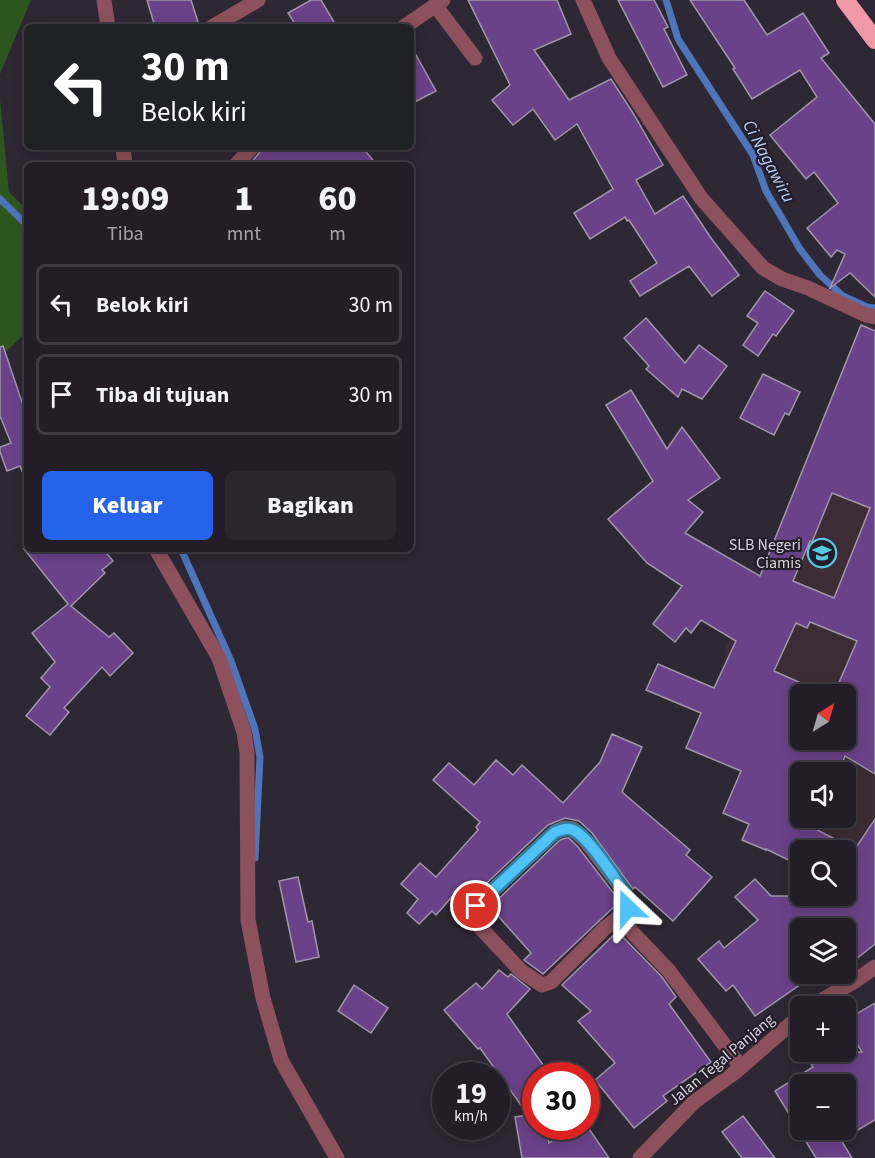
<!DOCTYPE html>
<html lang="id">
<head>
<meta charset="utf-8">
<style>
	body { margin:0; font-family:"Source Sans 3",sans-serif; background:#2a262f; color:#f1f3f6; height:100vh; display:flex; flex-direction:column; font-size:22px; white-space:nowrap }
	* { box-sizing:border-box; margin:0 }
	p { font-size:20px; color:#a2a2a7 }
	.icon { flex:none; width:33px; height:33px; fill:none; stroke:currentColor; stroke-width:2; stroke-linecap:round; stroke-linejoin:round }
	.map { position:relative; flex:1; overflow:hidden }
	.sheet { position:absolute; left:24px; top:162px; width:390px; height:390px; display:flex; flex-direction:column; background:#221d27; border-radius:9px; box-shadow:0 3px 15px #0003,0 0 0 2px #3f3b44 }
	.sheet>* { flex:none }
	.banner { position:absolute; left:24px; top:24px; width:390px; height:126px; border-radius:9px; box-shadow:0 3px 15px #0003,0 0 0 2px #3f3b44; background:#202124; color:#fff; overflow:hidden }
	.needle { width:39px; rotate:37deg }
	.tools { position:absolute; left:790px; top:684px; display:grid; gap:12px }
	.tools a { display:grid; place-items:center; width:66px; height:66px; border-radius:9px; background:#221d27; box-shadow:0 3px 15px #0003,0 0 0 2px #3f3b44; font-size:30px }
	.speed { position:absolute; left:432px; top:1062px; display:flex; gap:12px; font-size:30px; font-weight:700; text-align:center }
	.speed>* { display:grid; place-content:center; width:78px; height:78px; border-radius:50%; background:#221d27; box-shadow:0 3px 15px #0003,0 0 0 2px #3f3b44; line-height:1 }
	.speed small { font-size:15px; font-weight:400 }
	.speed .limit { border:9px solid #d22; background:#fff; color:#111 }
	.pin { position:absolute; display:grid; place-items:center; width:51px; height:51px; color:#fff; margin:-26px; border:3px solid #fff; border-radius:50%; box-shadow:0 2px 6px #0007 }
	.me { position:absolute; width:66px; margin:-33px; rotate:337deg; stroke-linejoin:round; filter:drop-shadow(0 0 4px #0008) }
	.turn { display:flex; align-items:center; gap:21px; height:126px; padding:0 18px; font-size:27px }
	.turn .icon { width:78px; height:78px; stroke-width:2.5 }
	.turn b { display:block; font-size:42px; line-height:51px }
	.eta { display:flex; justify-content:space-evenly; align-items:center; height:102px; text-align:center }
	.eta b { font-size:36px; font-weight:800; line-height:42px }
	.cta { display:flex; gap:12px; margin-top:auto; padding:12px 18px }
	.cta a { flex:1; height:69px; border-radius:9px; background:#2563eb; color:#fff; font-size:24px; font-weight:800; line-height:69px; text-align:center }
	.cta a+a { background:#2a262f; color:#f1f3f6 }
	ul { padding:0; list-style:none }
	li { display:flex; align-items:center; gap:18px; height:81px; margin:0 12px 9px; padding:0 6px; border:3px solid #3f3b44; border-radius:9px }
	li div { flex:1 }
	li b { display:block; font-size:22px }
	li em { font-style:normal }
	.map>svg:first-child { display:block }
	.education { fill:#3d2c35 }
	.green { fill:#2d561e }
	.lines { fill:none; stroke-linecap:round; stroke-linejoin:round }
	.stream { stroke:#4e75bc; stroke-width:7 }
	.building { fill:#6a4289; stroke:#9f96a7; stroke-width:1.5; fill-rule:evenodd }
	.minor { stroke:#8c515c; stroke-width:15 }
	.highway { stroke:#f198a8; stroke-width:18 }
	.route-casing { stroke:#337fa1; stroke-width:15 }
	.route { stroke:#4fc3f7; stroke-width:10 }
	.labels { text-anchor:middle; stroke-width:4.5; stroke-linejoin:round; paint-order:stroke }
	.poi-label { font-size:16px; fill:#d6d2db; stroke:#241d2a; text-anchor:end }
	.street-label { font-size:16px; fill:#d6d2db; stroke:#241d2a }
	.water-label { font-size:18px; font-style:italic; fill:#b4caf1; stroke:#241d2a }
</style>
</head>
<body>
<div class="map">
<svg width="875" height="1158" viewBox="0 0 875 1158">
	<rect width="100%" height="100%" fill="#2e2734"/>
	<polygon class="education" points="862,321 875,326 875,874 846,850 801,850 801,866 768,850 801,818 846,818 846,772 802,772 814,740 846,740 846,694 832,694 839,674 831,694 801,694 801,740 810,740 796,770 724,668 726,646 749,603"/>
	<g class="green">
		<polygon points="0,0 31,0 0,74"/>
		<polygon points="0,99 9,192 27,210 27,332 0,357"/>
	</g>
	<g class="lines">
		<g class="stream">
			<polyline points="666,0 678,39 753,155 766,191 800,249 820,275 843,296 867,307 875,308"/>
			<polyline points="0,199 27,225"/>
			<polyline points="181,549 231,661 255,729 260,757 255,858"/>
		</g>
	</g>
	<g class="building">
		<polygon points="147,0 191,0 198,22 182,27 155,27"/>
		<polygon points="311,0 321,0 337,27 297,27 288,13"/>
		<polygon points="468,0 557,0 571,34 534,50 569,100 611,79 633,113 663,165 636,180 655,214 683,196 711,238 739,275 712,296 689,266 640,296 630,281 657,263 629,220 627,221 625,217 590,239 574,213 613,189 577,124 555,140 533,109 513,125 492,100 510,85"/>
		<polygon points="618,0 654,0 668,27 664,29 687,75 663,87"/>
		<polygon points="690,0 744,0 767,35 803,13 829,53 821,58 875,124 875,297 850,273 830,288 845,254 837,250 831,257 807,228 838,203 814,172 806,179 770,135 817,97 800,70 752,99 733,69 735,68"/>
		<polygon points="411,46 436,91 411,104"/>
		<polygon points="262,147 362,147 377,165 249,165 259,153"/>
		<polygon points="765,291 794,311 776,336 773,334 758,356 743,345 758,323 747,316"/>
		<polygon points="646,318 685,363 699,345 727,366 702,399 682,389 678,397 646,369 649,366 624,338"/>
		<path d="M861,325L875,331V774L845,756L839,772H801V818H822L817,830L855,849L875,819V944L846,967V928H801V984L755,1016L733,985L726,991L698,959L719,941L724,948L758,920L735,897L755,879L771,896H846V850H801V866L766,849V850L742,840L749,824L723,813L741,771L686,748L701,713L646,690L658,664L714,688L736,641L701,620L691,633L686,628L675,642L653,624L682,586L647,563L608,519L653,481L606,405L631,390L667,449L682,427L720,478L688,500L703,512L685,533L760,576ZM832,493L870,508L834,598L793,581L810,541L812,542ZM810,622L857,641L834,694H846V740H801V683L774,671L796,623L807,628Z"/>
		<polygon points="3,346 22,402 27,400 26,481 20,466 7,471 0,452 0,447 11,443 0,416 0,347"/>
		<polygon points="763,374 800,392 789,415 785,413 774,435 740,418"/>
		<polygon points="24,549 103,549 113,561 102,570 105,573 71,606 109,637 114,633 133,653 110,676 102,667 64,708 69,712 50,735 26,716 50,687 41,678 55,662 32,633 68,604"/>
		<polygon points="612,734 642,747 622,792 690,850 686,855 712,877 673,921 635,887 633,889 592,833 579,821 565,818 548,825 470,899 459,889 436,915 432,911 419,924 407,913 418,899 401,884 420,863 436,877 478,830 476,827 480,822 433,780 449,763 474,785 496,760 513,775 522,765 563,803 600,762"/>
		<polygon points="566,838 569,838 578,847 615,895 618,903 543,974 524,960 531,953 490,907 560,840"/>
		<polygon points="298,877 308,922 312,921 319,957 296,962 279,881"/>
		<polygon points="619,930 624,938 662,977 676,997 669,1004 711,1062 663,1096 667,1101 634,1128 595,1080 615,1063 578,1021 591,1011 562,985"/>
		<polygon points="499,970 508,977 511,974 530,989 507,1014 551,1076 536,1076 536,1126 546,1126 549,1143 573,1126 587,1126 609,1158 522,1158 515,1117 528,1115 480,1048 478,1049 444,1010 476,983 482,989"/>
		<polygon points="354,985 388,1008 371,1033 338,1011"/>
		<polygon points="875,1003 875,1120 846,1137 846,1084 801,1084 801,1130 835,1130 852,1158 816,1158 775,1091 813,1067 804,1052 862,1052 846,1026 846,1020"/>
		<polygon points="743,1116 775,1158 742,1158 722,1132"/>
	</g>
	<g class="lines">
		<g class="minor">
			<polyline points="104,0 108,27"/>
			<polyline points="583,0 609,58 701,198 763,268 782,279 808,288 866,315 875,317"/>
			<polyline points="435,5 475,58"/>
			<polyline points="212,27 258,0"/>
			<polyline points="404,27 443,0"/>
			<polyline points="123,147 125,165"/>
			<polyline points="236,165 252,147"/>
			<polyline points="156,549 219,658 244,732 247,753 248,920 263,998 281,1060 337,1158"/>
			<polygon points="564,828 573,829 585,840 623,890 628,899 628,908 622,915 605,928 551,982 542,985 521,971 477,924 472,916 476,906 555,832"/>
			<polyline points="622,915 631,931 669,971 741,1067"/>
			<polyline points="812,1006 855,981 875,967"/>
			<polyline points="640,1158 694,1102 734,1073 801,1015"/>
		</g>
		<polyline class="highway" points="845,0 875,40"/>
	</g>
	<g class="lines">
		<g class="route-casing">
			<path id="route" d="M476,906L555,832C561,830 567,827 573,830C588,836 613,876 623,890L628,899V908"/>
		</g>
		<use href="#route" class="route"/>
	</g>
	<defs>
		<g id="school-ring" transform="scale(1.5)"><circle r="9.5" fill="#241d2a" stroke="#56c9e1" stroke-width="1.5"/><path d="M0-5L7-2L0 1L-7-2ZM-4 1L0 2.5L4 1V4Q0 6-4 4Z" fill="#56c9e1"/></g>
	</defs>
	<g fill-rule="evenodd">
		<use href="#school-ring" x="822" y="553"/>
	</g>
	<g class="labels">
		<g class="poi-label">
			<text x="801" y="550">SLB Negeri<tspan x="801" dy="18">Ciamis</tspan></text>
		</g>
		<g class="street-label">
			<text transform="translate(721 1059) rotate(-40)" y="6">Jalan Tegal Panjang</text>
		</g>
		<g class="water-label">
			<text transform="translate(769 161) rotate(62)" y="6">Ci Nagawiru</text>
		</g>
	</g>
</svg>
<div class="tools">
<a><svg class="needle" viewBox="-14 -14 28 28"><path d="M0-13l5 13h-10z" fill="#e53935"/><path d="M0 13l5-13h-10z" fill="#a2a2a7"/></svg></a>
<a><svg class="icon" aria-label="sound" viewBox="0 0 24 24"><path d="M4 9h4l5-4v14l-5-4H4zM17 9q2 3 0 6"/></svg></a>
<a><svg class="icon" aria-label="search" viewBox="0 0 24 24"><circle cx="10" cy="10" r="6"/><path d="M15 15l6 6"/></svg></a>
<a><svg class="icon" aria-label="layers" viewBox="0 0 24 24"><path d="M12 4l9 5-9 5-9-5zM3 14l9 5 9-5"/></svg></a>
<a>+</a>
<a>−</a>
</div>
<div class="speed"><div>19<small>km/h</small></div><div class="limit">30</div></div>
<div class="pin" style="left:476px;top:906px;background:#d93025"><svg class="icon" aria-label="arrive" viewBox="0 0 24 24"><path d="M6 21V4h12l-3 4 3 4H6"/></svg></div>
<svg class="me" style="left:628px;top:908px" viewBox="-20 -20 40 40"><path d="M0-17L14 15 0 8-14 15z" fill="#4fc3f7" stroke="#fff" stroke-width="4"/></svg>
<div class="banner">
<div class="turn"><svg class="icon" aria-label="left" viewBox="0 0 24 24"><path d="M17 20v-9H6M10 6l-5 5 5 5"/></svg><div><b>30 m</b>Belok kiri</div></div>
</div>
<section class="sheet">
<div class="eta">
<div><b>19:09</b><p>Tiba</p></div>
<div><b>1</b><p>mnt</p></div>
<div><b>60</b><p>m</p></div>
</div>
<ul>
<li><svg class="icon" aria-label="left" viewBox="0 0 24 24"><path d="M17 20v-9H6M10 6l-5 5 5 5"/></svg><div><b>Belok kiri</b></div><em>30 m</em></li>
<li><svg class="icon" aria-label="arrive" viewBox="0 0 24 24"><path d="M6 21V4h12l-3 4 3 4H6"/></svg><div><b>Tiba di tujuan</b></div><em>30 m</em></li>
</ul>
<div class="cta"><a>Keluar</a><a>Bagikan</a></div>
</section>
</div>
</body>
</html>
